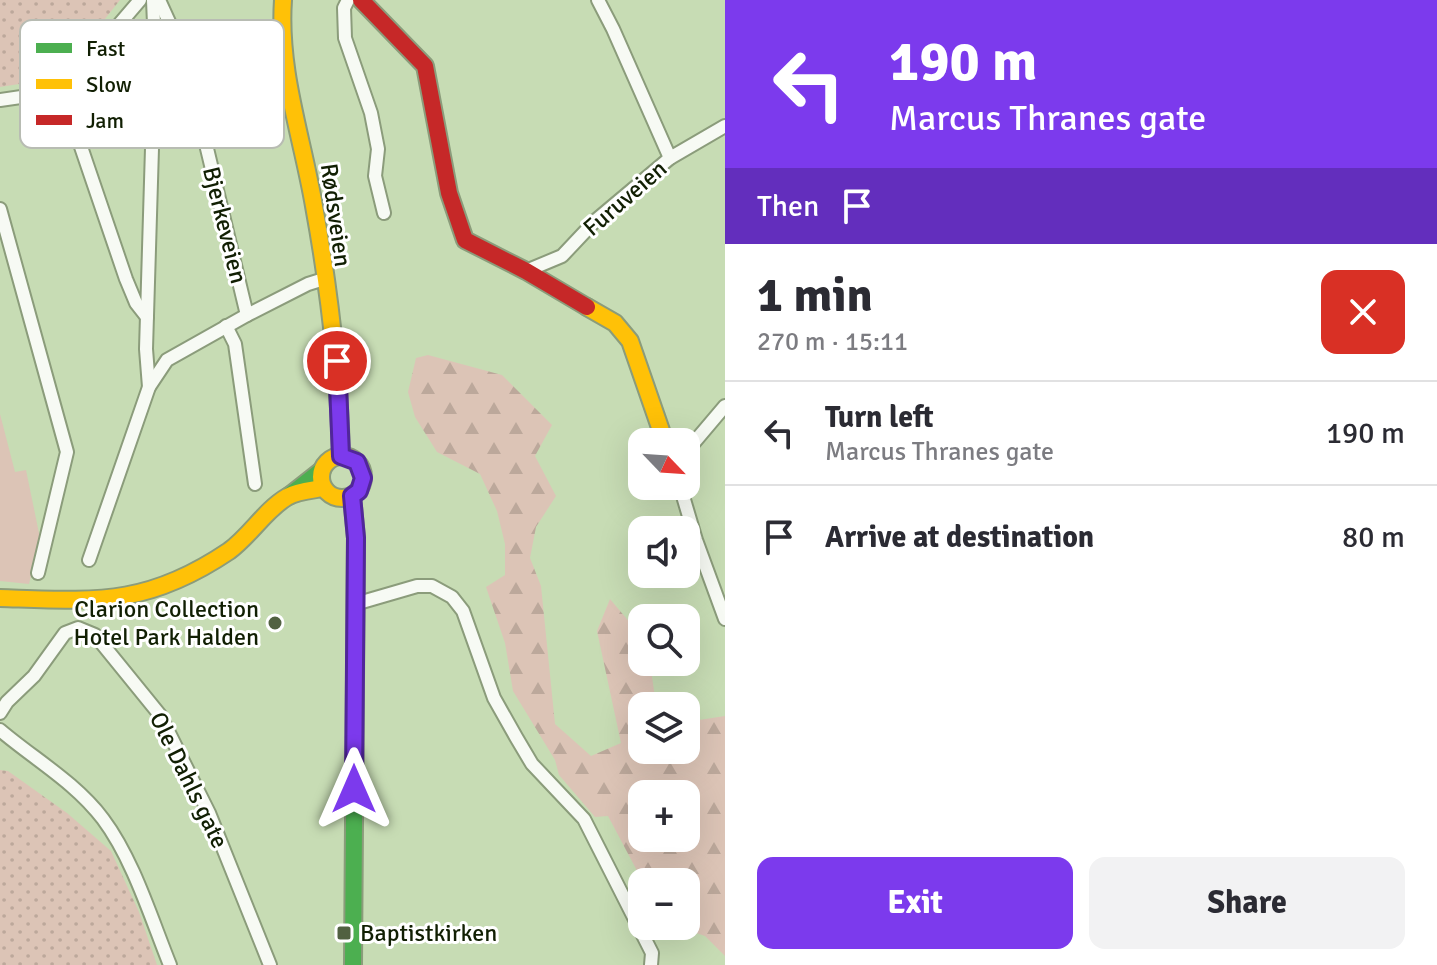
<!DOCTYPE html>
<html lang="en">
<head>
<meta charset="utf-8">
<style>
	body { margin:0; font-family:Signika,sans-serif; background:#f2f2f3; color:#2b2b33; height:100vh; display:flex; flex-direction:column; font-size:30px; white-space:nowrap }
	* { box-sizing:border-box; margin:0 }
	p { font-size:26px; color:#7c7c81 }
	.icon { flex:none; width:44px; height:44px; fill:none; stroke:currentColor; stroke-width:2; stroke-linecap:round; stroke-linejoin:round }
	.map { position:relative; flex:1; overflow:hidden }
	.sheet { display:flex; flex-direction:column; background:#fff; width:712px }
	.sheet>* { flex:none }
	.hud { background:#7c3aed; color:#fff; overflow:hidden }
	.needle { width:52px; rotate:115deg }
	.buttons { position:absolute; left:628px; top:428px; display:grid; gap:16px }
	.buttons a { display:grid; place-items:center; width:72px; height:72px; border-radius:16px; background:#fff; box-shadow:0 8px 32px #0002; font-size:40px }
	.pin { position:absolute; display:grid; place-items:center; width:68px; height:68px; color:#fff; margin:-34px; border:4px solid #fff; border-radius:50%; box-shadow:0 2px 8px #0007 }
	.me { position:absolute; width:88px; margin:-44px; rotate:0deg; stroke-linejoin:round; filter:drop-shadow(0 0 6px #0008) }
	.turn { display:flex; align-items:center; gap:28px; height:168px; padding:0 32px; font-size:36px }
	.turn .icon { width:104px; height:104px; stroke-width:2.5 }
	.turn b { display:block; font-size:56px; line-height:68px }
	.then { display:flex; align-items:center; height:76px; padding:0 32px; background:#0003; gap:16px; font-size:30px }
	.round { display:grid; place-items:center; flex:none; width:84px; height:84px; border-radius:16px; background:#f2f2f3 }
	.headline { display:flex; align-items:center; justify-content:space-between; height:136px; padding:0 32px }
	h1 { font-size:48px; font-weight:700; line-height:60px }
	.button { display:flex; gap:16px; margin-top:auto; padding:16px 32px }
	.button a { flex:1; height:92px; border-radius:16px; background:#7c3aed; color:#fff; font-size:32px; font-weight:700; line-height:92px; text-align:center }
	.button a+a { background:#f2f2f3; color:#2b2b33 }
	ul { padding:0; list-style:none }
	li { display:flex; align-items:center; gap:24px; height:104px; padding:0 32px; border-top:2px solid #e1e1e2 }
	li div { flex:1 }
	li b { display:block; font-size:30px }
	li em { font-style:normal }
	main { display:flex; flex:1; min-height:0 }
	.map>svg:first-child { display:block }
	.forest { fill:url(#forest-firs); fill-rule:evenodd }
	.park { fill:url(#park-dots) }
	.garden { fill:#dcc4b6 }
	.lines { fill:none; stroke-linecap:round; stroke-linejoin:round }
	.street-casing { stroke:#8b9c7b; stroke-width:16 }
	.fast-casing { stroke:#8b9c7b; stroke-width:20 }
	.slow-casing { stroke:#8b9c7b; stroke-width:20 }
	.jam-casing { stroke:#8b9c7b; stroke-width:20 }
	.street { stroke:#f7faf4; stroke-width:12 }
	.fast { stroke:#4caf50; stroke-width:16 }
	.slow { stroke:#ffc107; stroke-width:16 }
	.jam { stroke:#c62828; stroke-width:16 }
	.route-casing { stroke:#51269a; stroke-width:20 }
	.route { stroke:#7c3aed; stroke-width:14 }
	.poi-dot { fill:#516141; stroke:#fff; stroke-width:3 }
	.labels { text-anchor:middle; stroke-width:6; stroke-linejoin:round; paint-order:stroke }
	.street-label { font-size:24px; fill:#111f03; stroke:#fff }
	.poi-label { font-size:24px; fill:#111f03; stroke:#fff; text-anchor:end }
	.key { fill:#fff; stroke:#b8bcb3; stroke-width:2 }
	.key-label { font-size:22px; fill:#111f03 }
</style>
</head>
<body>
<main>
<div class="map">
<svg width="725" height="965" viewBox="0 0 725 965">
	<defs>
		<pattern id="forest-firs" width="22" height="20" patternUnits="userSpaceOnUse" patternTransform="scale(2)"><rect width="22" height="20" fill="#dcc4b6"/><path d="M5 1l3.5 6h-7zM16 11l3.5 6h-7z" fill="#bca89b"/></pattern>
		<pattern id="park-dots" width="8" height="8" patternUnits="userSpaceOnUse" patternTransform="scale(2)"><rect width="8" height="8" fill="#dcc4b6"/><path d="M2 2h.1M6 6h.1" fill="none" stroke="#bca89b" stroke-width="1.8" stroke-linecap="round"/></pattern>
	</defs>
	<rect width="100%" height="100%" fill="#c7dcb4"/>
	<path class="forest" d="M428,355L502,375L552,425L535,456L556,496L536,527L530,558L541,586L555,724L591,756L621,743L597,631L610,599L642,637V662H650L655,698L663,706H642V750H686V722L725,716V956L705,936L676,926H686V882H643L608,816L595,817L559,775L555,760L513,691L505,643L486,587L505,575V544L497,511L480,474L437,452L415,417L408,392L416,358ZM642,794H686V838H642Z"/>
	<g class="park">
		<polygon points="0,0 120,0 58,78 0,87"/>
		<polygon points="0,770 8,771 67,813 111,851 139,912 157,965 0,965"/>
	</g>
	<polygon class="garden" points="0,414 15,472 26,470 40,538 29,584 0,581"/>
	<g class="lines">
		<g class="street-casing">
			<g id="street">
				<polyline points="159,0 185,57 247,315"/>
				<polyline points="348,0 344,8 345,38 371,113 378,149 375,176 384,213"/>
				<polyline points="598,0 613,29 670,158"/>
				<polyline points="62,91 126,279 136,303 147,317"/>
				<polyline points="0,100 62,91 140,0"/>
				<polyline points="0,209 67,452 38,573"/>
				<polyline points="526,271 562,256 595,221 670,158 725,126"/>
				<polyline points="226,326 235,344 255,484"/>
				<polyline points="149,387 146,349 155,48 153,0"/>
				<polyline points="686,452 725,406"/>
				<polyline points="680,486 696,540 725,619"/>
				<polyline points="89,560 149,387 167,360 247,315 308,284 324,279"/>
				<polyline points="355,604 417,586 432,586 452,597 463,611 494,698 516,737 532,764 584,819 652,953 651,965"/>
				<polyline points="0,713 7,702 34,676 65,633 78,628 95,635 160,715 209,813 270,965"/>
				<path d="M0,730C34,759 75,782 103,819C133,859 151,918 170,965"/>
			</g>
		</g>
		<g class="fast-casing">
			<g id="fast">
				<polyline points="289,496 322,470"/>
				<polyline points="352,496 356,538 353,965"/>
			</g>
		</g>
		<g class="slow-casing">
			<g id="slow">
				<path d="M283,0C278,71 302,136 314,206C329,288 339,372 341,456"/>
				<polyline points="587,307 615,323 630,341 665,442"/>
				<circle cx="342" cy="477" r="21"/>
				<path d="M0,598C95,601 146,607 229,551C250,536 265,510 287,497C297,491 312,490 323,488"/>
			</g>
		</g>
		<g class="jam-casing">
			<polyline id="jam" points="361,0 425,66 449,193 465,240 526,271 587,307"/>
		</g>
		<use href="#street" class="street"/>
		<use href="#fast" class="fast"/>
		<use href="#slow" class="slow"/>
		<use href="#jam" class="jam"/>
	</g>
	<g class="lines">
		<g class="route-casing">
			<polyline id="route" points="337,361 341,456 357,462 363,478 359,491 352,496 356,538 354,789"/>
		</g>
		<use href="#route" class="route"/>
	</g>
	<g class="poi-dot">
		<circle cx="275" cy="623" r="8"/>
		<rect x="336" y="925" width="16" height="16" rx="4"/>
	</g>
	<g class="labels">
		<g class="street-label">
			<text transform="translate(625 198) rotate(-41)" y="8">Furuveien</text>
			<text transform="translate(336 215) rotate(82)" y="8">Rødsveien</text>
			<text transform="translate(225 225) rotate(76)" y="8">Bjerkeveien</text>
			<text transform="translate(189 780) rotate(64)" y="8">Ole Dahls gate</text>
		</g>
		<g class="poi-label">
			<text x="259" y="617">Clarion Collection<tspan x="259" dy="28">Hotel Park Halden</tspan></text>
			<text x="360" y="941" text-anchor="start">Baptistkirken</text>
		</g>
	</g>
	<rect x="20" y="20" width="264" height="128" rx="12" class="key"/>
	<rect x="36" y="43" width="36" height="10" fill="#4caf50"/>
	<rect x="36" y="79" width="36" height="10" fill="#ffc107"/>
	<rect x="36" y="115" width="36" height="10" fill="#c62828"/>
	<g class="key-label">
		<text x="86" y="56">Fast</text>
		<text x="86" y="92">Slow</text>
		<text x="86" y="128">Jam</text>
	</g>
</svg>
<div class="buttons">
<a><svg class="needle" viewBox="-14 -14 28 28"><path d="M0-13l5 13h-10z" fill="#e53935"/><path d="M0 13l5-13h-10z" fill="#7c7c81"/></svg></a>
<a><svg class="icon" aria-label="sound" viewBox="0 0 24 24"><path d="M4 9h4l5-4v14l-5-4H4zM17 9q2 3 0 6"/></svg></a>
<a><svg class="icon" aria-label="search" viewBox="0 0 24 24"><circle cx="10" cy="10" r="6"/><path d="M15 15l6 6"/></svg></a>
<a><svg class="icon" aria-label="layers" viewBox="0 0 24 24"><path d="M12 4l9 5-9 5-9-5zM3 14l9 5 9-5"/></svg></a>
<a>+</a>
<a>−</a>
</div>
<div class="pin" style="left:337px;top:361px;background:#d93025"><svg class="icon" aria-label="arrive" viewBox="0 0 24 24"><path d="M6 21V4h12l-3 4 3 4H6"/></svg></div>
<svg class="me" style="left:354px;top:789px" viewBox="-20 -20 40 40"><path d="M0-17L14 15 0 8-14 15z" fill="#7c3aed" stroke="#fff" stroke-width="4"/></svg>
</div>
<section class="sheet">
<div class="hud">
<div class="turn"><svg class="icon" aria-label="left" viewBox="0 0 24 24"><path d="M17 20v-9H6M10 6l-5 5 5 5"/></svg><div><b>190 m</b>Marcus Thranes gate</div></div>
<div class="then">Then<svg class="icon" aria-label="arrive" viewBox="0 0 24 24"><path d="M6 21V4h12l-3 4 3 4H6"/></svg></div>
</div>
<div class="headline"><div><h1>1 min</h1><p>270 m · 15:11</p></div><a class="round" style="background:#d93025;color:#fff"><svg class="icon" aria-label="close" viewBox="0 0 24 24"><path d="M6 6l12 12M18 6L6 18"/></svg></a></div>
<ul>
<li><svg class="icon" aria-label="left" viewBox="0 0 24 24"><path d="M17 20v-9H6M10 6l-5 5 5 5"/></svg><div><b>Turn left</b><p>Marcus Thranes gate</p></div><em>190 m</em></li>
<li><svg class="icon" aria-label="arrive" viewBox="0 0 24 24"><path d="M6 21V4h12l-3 4 3 4H6"/></svg><div><b>Arrive at destination</b></div><em>80 m</em></li>
</ul>
<div class="button"><a>Exit</a><a>Share</a></div>
</section>
</main>
</body>
</html>
